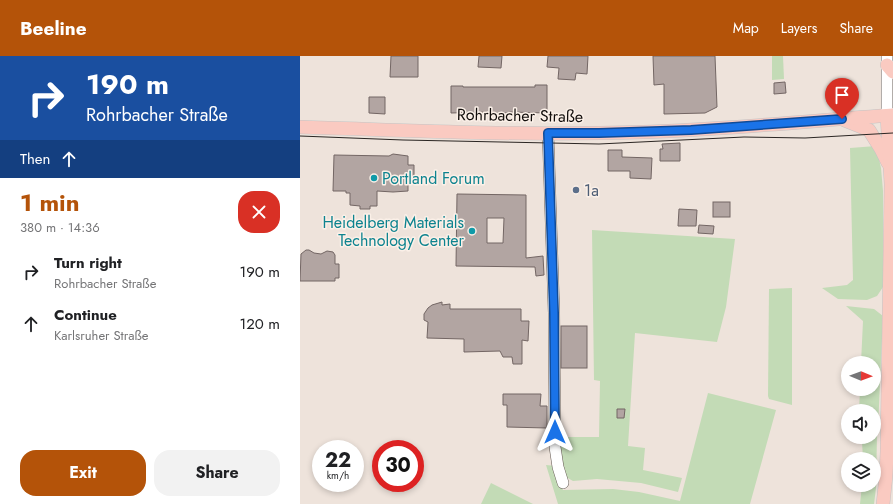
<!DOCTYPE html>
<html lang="en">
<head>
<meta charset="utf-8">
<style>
	body { margin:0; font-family:Jost,sans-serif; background:#f2f2f2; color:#202124; height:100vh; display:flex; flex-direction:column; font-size:15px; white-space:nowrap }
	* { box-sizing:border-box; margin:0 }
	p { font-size:13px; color:#757577 }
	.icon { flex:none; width:22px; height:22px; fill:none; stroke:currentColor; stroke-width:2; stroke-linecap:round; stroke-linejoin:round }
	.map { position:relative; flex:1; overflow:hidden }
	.drawer { display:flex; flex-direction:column; background:#fff; width:300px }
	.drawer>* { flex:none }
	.banner { background:#1a4fa0; color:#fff; overflow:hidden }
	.needle { width:26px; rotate:91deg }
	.fabs { position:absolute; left:541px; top:300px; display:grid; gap:8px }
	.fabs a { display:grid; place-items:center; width:40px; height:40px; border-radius:50%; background:#fff; box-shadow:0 2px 6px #0003; font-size:20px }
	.speed { position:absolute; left:12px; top:384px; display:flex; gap:8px; font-size:20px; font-weight:700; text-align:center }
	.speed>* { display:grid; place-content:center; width:52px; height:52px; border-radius:50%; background:#fff; box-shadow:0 2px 6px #0003; line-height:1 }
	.speed small { font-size:10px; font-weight:400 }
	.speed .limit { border:6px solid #d22; background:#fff; color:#111 }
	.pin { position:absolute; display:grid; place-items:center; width:34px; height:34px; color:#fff; margin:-41px -17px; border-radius:50% 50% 50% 0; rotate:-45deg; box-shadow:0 0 4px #0007 }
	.pin .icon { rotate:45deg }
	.me { position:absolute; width:44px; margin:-22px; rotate:0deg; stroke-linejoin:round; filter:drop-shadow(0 0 3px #0008) }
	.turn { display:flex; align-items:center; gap:14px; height:84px; padding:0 20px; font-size:18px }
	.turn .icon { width:52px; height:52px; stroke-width:2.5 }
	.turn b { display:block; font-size:28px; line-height:34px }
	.then { display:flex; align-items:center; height:38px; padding:0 20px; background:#0003; gap:8px; font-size:15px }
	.round { display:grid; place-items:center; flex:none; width:42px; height:42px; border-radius:16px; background:#f2f2f2 }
	.head { display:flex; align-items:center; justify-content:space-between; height:68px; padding:0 20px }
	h1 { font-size:24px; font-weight:700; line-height:30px; color:#b45309 }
	.button { display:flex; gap:8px; margin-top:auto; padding:8px 20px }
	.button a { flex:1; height:46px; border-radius:16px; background:#b45309; color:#fff; font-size:16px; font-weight:700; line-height:46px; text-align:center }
	.button a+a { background:#f2f2f2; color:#202124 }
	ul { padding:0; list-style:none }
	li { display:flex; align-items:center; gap:12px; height:52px; padding:0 20px }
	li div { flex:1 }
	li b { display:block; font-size:15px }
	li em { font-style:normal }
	header { display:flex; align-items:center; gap:24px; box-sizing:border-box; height:56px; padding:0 20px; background:#b45309; color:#fff }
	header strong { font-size:19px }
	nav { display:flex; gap:22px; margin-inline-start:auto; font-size:14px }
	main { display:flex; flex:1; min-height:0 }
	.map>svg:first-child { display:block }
	.green { fill:#c3dbb6 }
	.building { fill:#b2a5a2; stroke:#736664; fill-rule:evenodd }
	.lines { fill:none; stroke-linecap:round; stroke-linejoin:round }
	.minor-casing { stroke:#645b54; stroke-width:12 }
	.major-casing { stroke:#c5c4c4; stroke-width:14 }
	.minor { stroke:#fff; stroke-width:11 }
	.major { stroke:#facac1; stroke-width:13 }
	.tram { stroke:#2b2623; stroke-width:1 }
	.route-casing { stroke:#114b97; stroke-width:10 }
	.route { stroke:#1a73e8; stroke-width:7 }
	.culture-dot { fill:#0f9aa8; stroke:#fbf0e8; stroke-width:1.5 }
	.service-dot { fill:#5c6f8a; stroke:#fbf0e8; stroke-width:1.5 }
	.labels { text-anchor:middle; stroke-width:3; stroke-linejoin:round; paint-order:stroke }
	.street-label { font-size:16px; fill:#0f0b09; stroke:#fbf0e8 }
	.culture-label { font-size:16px; fill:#0d838f; stroke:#fbf0e8; text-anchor:start }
	.service-label { font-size:16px; fill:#4e5e75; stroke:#fbf0e8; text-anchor:start }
</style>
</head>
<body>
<header>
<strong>Beeline</strong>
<nav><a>Map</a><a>Layers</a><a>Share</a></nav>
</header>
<main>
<section class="drawer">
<div class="banner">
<div class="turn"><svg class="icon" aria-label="right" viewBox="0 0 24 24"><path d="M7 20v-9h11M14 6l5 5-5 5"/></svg><div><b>190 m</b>Rohrbacher Straße</div></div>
<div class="then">Then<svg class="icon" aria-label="ahead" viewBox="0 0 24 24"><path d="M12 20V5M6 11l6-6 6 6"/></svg></div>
</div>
<div class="head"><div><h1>1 min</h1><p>380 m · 14:36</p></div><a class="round" style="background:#d93025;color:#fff"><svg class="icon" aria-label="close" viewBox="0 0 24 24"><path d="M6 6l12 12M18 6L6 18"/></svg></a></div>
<ul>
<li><svg class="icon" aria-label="right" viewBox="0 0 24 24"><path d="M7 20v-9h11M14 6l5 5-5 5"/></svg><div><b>Turn right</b><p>Rohrbacher Straße</p></div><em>190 m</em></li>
<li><svg class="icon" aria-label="ahead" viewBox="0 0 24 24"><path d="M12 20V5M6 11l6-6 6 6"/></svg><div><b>Continue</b><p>Karlsruher Straße</p></div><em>120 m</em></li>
</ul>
<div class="button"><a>Exit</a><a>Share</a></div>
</section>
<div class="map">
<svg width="593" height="448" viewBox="0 0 593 448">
	<rect width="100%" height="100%" fill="#eee3db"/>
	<g class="green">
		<polygon points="472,0 483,0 484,23 472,24"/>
		<polygon points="576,90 581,112 583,135 583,231 577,240 567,244 538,243 522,232 547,229 553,224 550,92"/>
		<polygon points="292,174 435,183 426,251 417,286 335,277 328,390 345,392 343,414 382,422 378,436 341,427 297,423 273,425 266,421 261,398 259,381 299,381 300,325 294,324"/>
		<polygon points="492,232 492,349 469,343 468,340 469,233"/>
		<polygon points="546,250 574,253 583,260 578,372 574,371 574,355 559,355 560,333 574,333 574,307 561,307 563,265"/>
		<polygon points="408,337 476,354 450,448 258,448 246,409 256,410 263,434 313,433 339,436 380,445"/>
		<polygon points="574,379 577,379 576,432 574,448 560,448 562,429 574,429 574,403 563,403 562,386 566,381 574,381"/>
		<polygon points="191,427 233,448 181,448"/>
	</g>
	<g class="building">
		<polygon points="91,0 118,0 118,21 90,21"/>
		<polygon points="179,0 202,0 201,12 178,11"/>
		<polygon points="248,0 288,0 287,18 276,17 275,24 258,23 259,12 247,11"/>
		<polygon points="353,0 415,0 417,51 405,57 364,58 364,28 354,29"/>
		<polygon points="485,26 486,37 474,38 474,27"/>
		<polygon points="235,29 247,29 247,57 209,56 209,57 203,57 203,59 199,59 187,57 187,56 151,57 151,30 163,30 163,31 235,31"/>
		<polygon points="69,41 85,41 85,58 69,57"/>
		<polygon points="380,87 380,105 360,105 360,93 363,93 362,88"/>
		<polygon points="308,94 322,94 322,101 352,102 351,123 330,122 330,115 308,115"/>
		<polygon points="93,98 108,100 108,109 114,109 114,127 108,127 108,135 93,136 77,135 77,150 70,150 70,153 60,153 60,150 50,149 50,137 46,137 46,135 33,135 34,99 89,100"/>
		<path d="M157,138L226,139V202L243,200L244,219L236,220L235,211L156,210ZM187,162H204L203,187H187Z"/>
		<rect x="413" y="146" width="17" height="15"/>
		<polygon points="379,153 397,154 396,170 378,170"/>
		<polygon points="399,169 414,170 413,178 398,177"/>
		<polygon points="6,194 9,194 14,197 21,198 27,195 33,196 35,199 35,208 39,208 39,222 35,222 35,225 0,225 1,198"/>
		<polygon points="142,246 142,249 150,248 150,253 221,253 221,265 229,265 228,285 222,284 222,308 213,308 212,301 203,301 200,295 164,296 164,283 127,282 128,266 124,264 124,258 128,252 132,249"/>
		<rect x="261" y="270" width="26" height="42"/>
		<polygon points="203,338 241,338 240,350 247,350 247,372 207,371 207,349 203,349"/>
		<polygon points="317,353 325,353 324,362 317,362"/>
	</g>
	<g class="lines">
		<g class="minor-casing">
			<g id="minor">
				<polyline points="587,0 587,60"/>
				<polyline points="248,77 254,257 255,391 258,411 263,427"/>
			</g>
		</g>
		<g class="major-casing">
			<g id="major">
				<polyline points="587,9 593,16"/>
				<polyline points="544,64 569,74 581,93 588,107"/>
				<path d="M0,71C100,74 200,79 300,77C398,76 495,66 593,59"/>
				<polyline points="583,448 586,420 587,395 591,128 587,60"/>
			</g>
		</g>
		<use href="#minor" class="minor"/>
		<use href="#major" class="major"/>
		<polyline class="tram" points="0,80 103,84 299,88 444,81 505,82 593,77"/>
	</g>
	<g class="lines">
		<g class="route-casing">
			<polyline id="route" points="255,376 254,257 248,77 299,77 391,74 542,63"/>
		</g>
		<use href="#route" class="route"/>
	</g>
	<g class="culture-dot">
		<circle cx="74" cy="122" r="4"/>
		<circle cx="172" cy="175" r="4"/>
	</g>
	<circle class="service-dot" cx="276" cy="134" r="4"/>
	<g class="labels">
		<g class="street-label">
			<text transform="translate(220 59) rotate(1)" y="6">Rohrbacher Straße</text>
		</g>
		<g class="culture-label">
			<text x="82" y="128">Portland Forum</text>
			<text x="164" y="172" text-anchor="end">Heidelberg Materials<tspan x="164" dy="18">Technology Center</tspan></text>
		</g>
		<g class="service-label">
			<text x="284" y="140">1a</text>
		</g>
	</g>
</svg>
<div class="fabs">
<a><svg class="needle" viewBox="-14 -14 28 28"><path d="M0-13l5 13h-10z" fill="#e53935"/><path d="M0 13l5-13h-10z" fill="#757577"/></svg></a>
<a><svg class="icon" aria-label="sound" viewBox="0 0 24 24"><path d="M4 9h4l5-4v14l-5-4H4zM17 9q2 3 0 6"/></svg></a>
<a><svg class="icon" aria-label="layers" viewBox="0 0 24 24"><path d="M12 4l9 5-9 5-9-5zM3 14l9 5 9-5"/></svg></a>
</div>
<div class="speed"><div>22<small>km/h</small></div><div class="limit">30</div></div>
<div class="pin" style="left:542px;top:63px;background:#d93025"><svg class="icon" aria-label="arrive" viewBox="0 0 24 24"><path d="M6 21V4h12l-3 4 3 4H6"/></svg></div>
<svg class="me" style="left:255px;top:376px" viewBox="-20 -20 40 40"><path d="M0-17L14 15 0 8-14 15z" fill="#1a73e8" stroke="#fff" stroke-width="4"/></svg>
</div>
</main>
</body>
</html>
